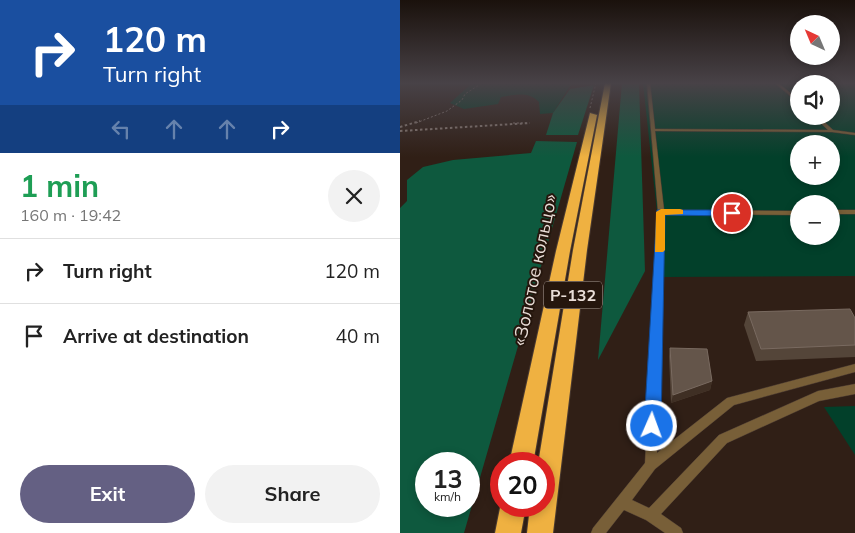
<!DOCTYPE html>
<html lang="en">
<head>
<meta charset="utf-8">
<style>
	body { margin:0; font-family:Mulish,sans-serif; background:#f2f2f2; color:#222; height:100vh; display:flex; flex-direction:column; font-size:19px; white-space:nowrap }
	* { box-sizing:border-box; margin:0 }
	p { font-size:16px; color:#767676 }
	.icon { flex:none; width:28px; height:28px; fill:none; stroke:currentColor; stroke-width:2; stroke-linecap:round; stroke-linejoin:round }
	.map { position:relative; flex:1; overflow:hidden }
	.sheet { display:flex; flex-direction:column; background:#fff; width:400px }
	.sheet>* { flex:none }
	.guide { background:#1a4fa0; color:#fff; overflow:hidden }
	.needle { width:32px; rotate:316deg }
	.tools { position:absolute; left:390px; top:15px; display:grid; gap:10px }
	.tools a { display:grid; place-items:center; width:50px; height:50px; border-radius:50%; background:#fff; box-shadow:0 2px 8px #0003; font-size:25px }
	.speed { position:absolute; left:15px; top:452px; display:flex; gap:10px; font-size:25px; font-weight:700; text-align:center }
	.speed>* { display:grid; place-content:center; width:65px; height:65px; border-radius:50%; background:#fff; box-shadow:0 2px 8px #0003; line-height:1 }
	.speed small { font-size:12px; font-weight:400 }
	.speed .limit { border:8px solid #d22; background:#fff; color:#111 }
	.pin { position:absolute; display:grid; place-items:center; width:42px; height:42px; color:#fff; margin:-21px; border:2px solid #fff; border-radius:50%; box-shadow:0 1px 5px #0007 }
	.me { position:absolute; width:55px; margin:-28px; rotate:2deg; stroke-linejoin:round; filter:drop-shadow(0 0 4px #0008) }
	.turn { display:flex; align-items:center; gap:18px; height:105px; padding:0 20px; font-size:22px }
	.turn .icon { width:65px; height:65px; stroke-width:2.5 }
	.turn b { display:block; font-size:35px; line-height:42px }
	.lanes { display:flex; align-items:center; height:48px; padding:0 20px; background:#0003; justify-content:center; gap:25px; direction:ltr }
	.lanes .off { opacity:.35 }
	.round { display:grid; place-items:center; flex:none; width:52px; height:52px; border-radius:26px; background:#f2f2f2 }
	.overview { display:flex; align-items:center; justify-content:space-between; height:85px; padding:0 20px }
	h1 { font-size:30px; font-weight:700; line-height:38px; color:#1e9e55 }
	.cta { display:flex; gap:10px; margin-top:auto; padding:10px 20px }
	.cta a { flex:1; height:58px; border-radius:30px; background:#646083; color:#fff; font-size:20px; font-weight:700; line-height:58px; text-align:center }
	.cta a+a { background:#f2f2f2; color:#222 }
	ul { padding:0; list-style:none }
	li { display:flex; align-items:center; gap:15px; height:65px; padding:0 20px; border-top:1px solid #e0e0e0 }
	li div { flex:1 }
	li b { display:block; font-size:19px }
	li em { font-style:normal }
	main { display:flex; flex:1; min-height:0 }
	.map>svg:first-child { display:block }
	.green { fill:#02402a; fill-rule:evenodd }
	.forest { fill:#0e593e; fill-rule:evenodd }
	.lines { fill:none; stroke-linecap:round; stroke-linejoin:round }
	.lane-casing { stroke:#4a3a31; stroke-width:1 }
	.highway-casing { stroke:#4a3a31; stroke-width:2 }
	.path-far1 { stroke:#8c7d76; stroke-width:1; stroke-dasharray:2 2; stroke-linecap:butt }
	.path { stroke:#8c7d76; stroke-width:2; stroke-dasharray:2.5 2.5; stroke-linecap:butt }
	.lane { fill:#785f38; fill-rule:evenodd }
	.highway { fill:#efb141; fill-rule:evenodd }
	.wall { fill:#544539 }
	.shaded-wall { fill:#3f2f24 }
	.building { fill:#64554a; stroke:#796a60 }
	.route { fill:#1a73e8; stroke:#114b97 }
	.slow { fill:#f59e0b }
	.labels { text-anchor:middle; stroke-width:4; stroke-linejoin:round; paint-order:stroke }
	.shield { fill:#25160d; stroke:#afa29b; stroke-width:1 }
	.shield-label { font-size:16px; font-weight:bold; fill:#eaded8 }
	.street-label { font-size:18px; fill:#eaded8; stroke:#25160d }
</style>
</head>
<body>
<main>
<section class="sheet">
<div class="guide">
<div class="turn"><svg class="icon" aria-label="right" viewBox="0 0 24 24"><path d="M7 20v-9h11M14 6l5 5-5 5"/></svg><div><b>120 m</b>Turn right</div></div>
<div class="lanes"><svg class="icon off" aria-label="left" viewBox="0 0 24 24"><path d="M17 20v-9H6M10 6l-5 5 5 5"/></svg><svg class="icon off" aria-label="ahead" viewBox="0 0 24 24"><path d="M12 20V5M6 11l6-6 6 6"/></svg><svg class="icon off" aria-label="ahead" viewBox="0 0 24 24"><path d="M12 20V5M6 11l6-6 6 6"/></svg><svg class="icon" aria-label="right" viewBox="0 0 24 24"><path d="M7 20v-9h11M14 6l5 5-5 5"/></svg></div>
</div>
<div class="overview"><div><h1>1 min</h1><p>160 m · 19:42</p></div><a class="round"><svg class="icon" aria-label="close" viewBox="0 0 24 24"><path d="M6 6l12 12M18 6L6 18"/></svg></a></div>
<ul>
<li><svg class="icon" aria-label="right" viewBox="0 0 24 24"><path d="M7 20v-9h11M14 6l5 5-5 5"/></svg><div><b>Turn right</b></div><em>120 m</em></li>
<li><svg class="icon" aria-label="arrive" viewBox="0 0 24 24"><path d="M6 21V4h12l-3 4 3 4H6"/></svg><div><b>Arrive at destination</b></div><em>40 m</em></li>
</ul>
<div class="cta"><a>Exit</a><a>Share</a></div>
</section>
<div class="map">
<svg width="455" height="533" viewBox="0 0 455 533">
	<rect width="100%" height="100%" fill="#301f16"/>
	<g class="green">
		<path d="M72,83H172L153,113L140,114L139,102C128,91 115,95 101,97L98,104L64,109L50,103Z"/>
		<path d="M243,83H455V276L264,277ZM399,84H431V116H399ZM399,144H431V176H399ZM399,204H431V236H399Z"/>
		<polygon points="455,406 455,455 424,407"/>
	</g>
	<g class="forest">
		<polygon points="222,83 239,83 245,271 198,360"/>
		<polygon points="194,85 178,135 146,135 153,113 170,89"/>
		<path d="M136,141L177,142L64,533H0V208L7,201V180L23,167L53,160L131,153ZM26,464H69V506H26Z"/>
	</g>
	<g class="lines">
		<g class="lane-casing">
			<g id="lane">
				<polygon points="247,83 250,83 255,129 428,130 413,116 418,116 433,130 455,133 455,135 432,132 255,131 264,210 399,211 399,215 264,214 257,453 327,398 455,364 455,372 334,405 255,469 232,500 249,508 319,435 418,391 455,384 455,394 419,401 327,443 261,514 281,528 283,533 265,533 246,520 224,510 206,533 191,533 193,528 245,463 258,212"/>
				<polygon points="375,83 378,83 399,100 399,103"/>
				<rect x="431" y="210" width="24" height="4"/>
			</g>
		</g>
		<g class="highway-casing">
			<g id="highway">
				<polygon points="205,83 211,83 187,250 153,533 127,533 130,506 144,506 144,464 138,464 173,250"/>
				<polygon points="190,113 197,115 170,251 133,464 109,464 156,251"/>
				<polygon points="101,503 101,506 126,506 121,533 95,533"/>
			</g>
		</g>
		<g class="path-far1">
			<polyline points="190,108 196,83"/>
			<polyline points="16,123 47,111 62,100 65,94 79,85"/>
			<polyline points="113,123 128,123"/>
		</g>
		<g class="path">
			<polyline points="0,127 20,121"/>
			<polyline points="0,131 130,123"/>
		</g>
		<use href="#lane" class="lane"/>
		<use href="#highway" class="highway"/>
	</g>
	<g class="wall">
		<polygon points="348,312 455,318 455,357 356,361 344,325"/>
		<polygon points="270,348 312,381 310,390 271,403 269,356"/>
	</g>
	<polygon class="shaded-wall" points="312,381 310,390 271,403 273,395"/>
	<g class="building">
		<polygon points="450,309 455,318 455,345 361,349 348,312"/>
		<polygon points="270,348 307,349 312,381 273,395"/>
	</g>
	<linearGradient id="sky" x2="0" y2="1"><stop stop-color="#1a110c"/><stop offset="0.53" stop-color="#484247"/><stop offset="1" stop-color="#484247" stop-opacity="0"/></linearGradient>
	<rect width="455" height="157" fill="url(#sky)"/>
	<polygon class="route" points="257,210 332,210 337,213 332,216 265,215 261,426 258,432 252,434 247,432 244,426"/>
	<polygon class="slow" points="280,209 283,210 283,214 265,215 265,250 263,252 255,252 256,212 261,209"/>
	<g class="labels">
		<rect class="shield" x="144" y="281.5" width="58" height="27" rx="4"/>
		<g class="shield-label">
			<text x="173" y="301">Р-132</text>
		</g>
		<g class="street-label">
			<text transform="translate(135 270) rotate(-78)" y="6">«Золотое кольцо»</text>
		</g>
	</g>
</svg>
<div class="tools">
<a><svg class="needle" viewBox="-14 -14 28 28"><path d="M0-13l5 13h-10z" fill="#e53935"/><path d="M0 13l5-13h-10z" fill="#767676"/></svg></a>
<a><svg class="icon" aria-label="sound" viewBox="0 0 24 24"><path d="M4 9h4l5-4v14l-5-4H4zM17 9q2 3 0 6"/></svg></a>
<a>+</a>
<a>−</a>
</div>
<div class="speed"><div>13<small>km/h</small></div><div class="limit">20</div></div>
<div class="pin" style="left:332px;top:213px;background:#d93025"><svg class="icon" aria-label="arrive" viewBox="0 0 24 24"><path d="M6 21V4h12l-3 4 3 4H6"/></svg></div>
<svg class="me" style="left:252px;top:426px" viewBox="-20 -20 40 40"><circle r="17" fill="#1a73e8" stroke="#fff" stroke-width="3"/><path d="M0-11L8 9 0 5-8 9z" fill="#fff"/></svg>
</div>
</main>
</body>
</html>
